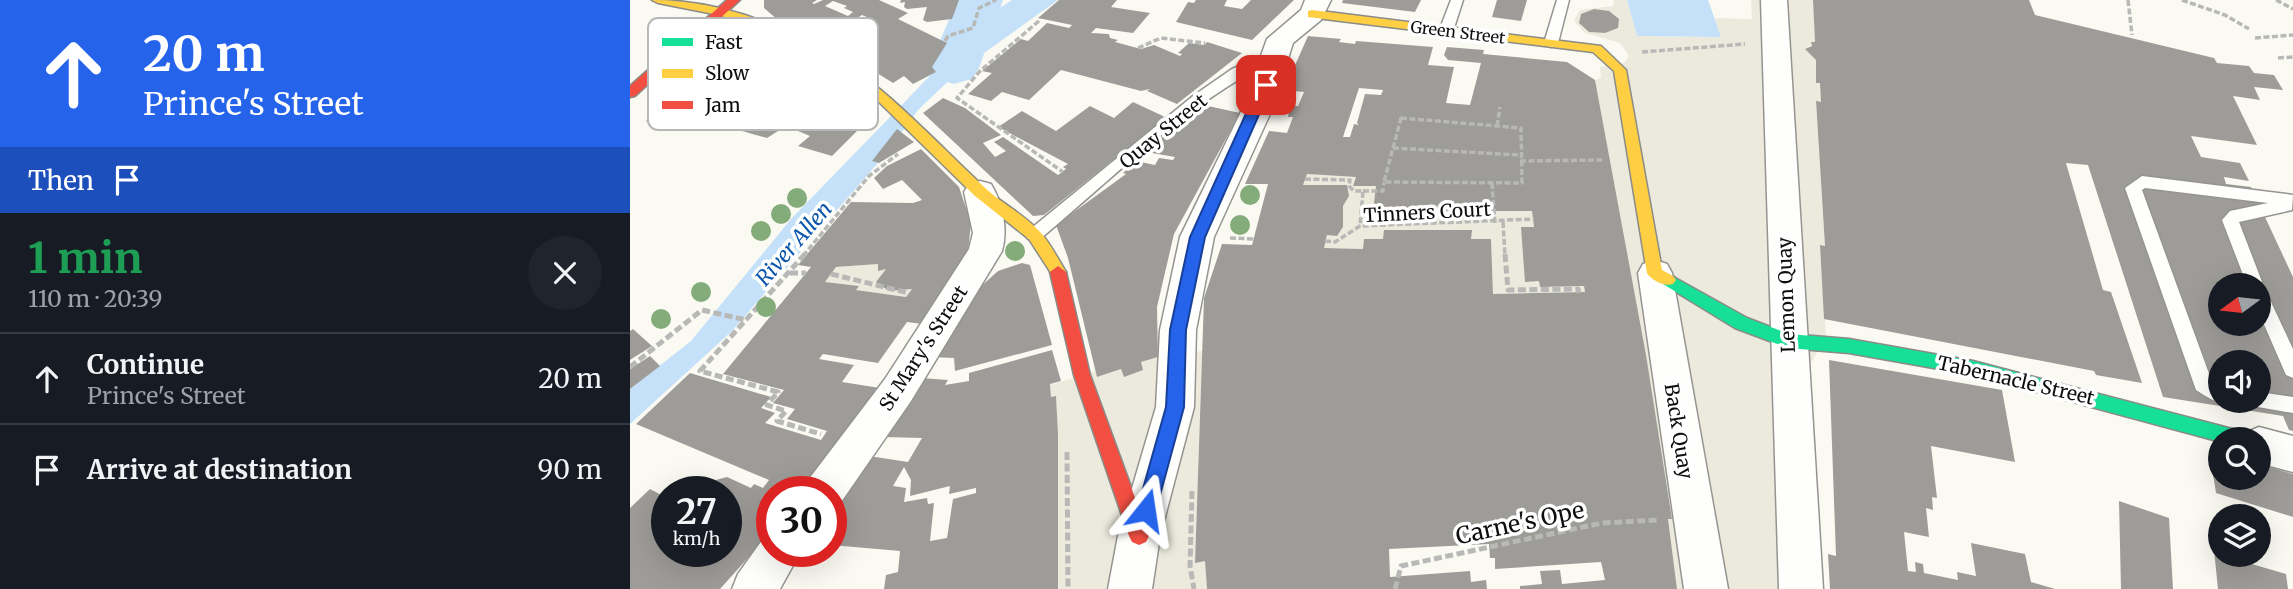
<!DOCTYPE html>
<html lang="en">
<head>
<meta charset="utf-8">
<style>
	body { margin:0; font-family:Merriweather,serif; background:#20242c; color:#f1f3f6; height:100vh; display:flex; flex-direction:column; font-size:26px; white-space:nowrap }
	* { box-sizing:border-box; margin:0 }
	p { font-size:23px; color:#9ea1a6 }
	.icon { flex:none; width:38px; height:38px; fill:none; stroke:currentColor; stroke-width:2; stroke-linecap:round; stroke-linejoin:round }
	.map { position:relative; flex:1; overflow:hidden }
	.side { display:flex; flex-direction:column; background:#171b24; width:630px }
	.side>* { flex:none }
	.top-card { background:#2563eb; color:#fff; overflow:hidden }
	.needle { width:46px; rotate:255deg }
	.fabs { position:absolute; left:1578px; top:273px; display:grid; gap:14px }
	.fabs a { display:grid; place-items:center; width:63px; height:63px; border-radius:50%; background:#171b24; box-shadow:0 7px 28px #0002; font-size:35px }
	.speed { position:absolute; left:21px; top:476px; display:flex; gap:14px; font-size:35px; font-weight:700; text-align:center }
	.speed>* { display:grid; place-content:center; width:91px; height:91px; border-radius:50%; background:#171b24; box-shadow:0 7px 28px #0002; line-height:1 }
	.speed small { font-size:18px; font-weight:400 }
	.speed .limit { border:10px solid #d22; background:#fff; color:#111 }
	.pin { position:absolute; display:grid; place-items:center; width:60px; height:60px; color:#fff; margin:-30px; border-radius:14px; box-shadow:0 4px 10px #0006 }
	.me { position:absolute; width:77px; margin:-38px; rotate:15deg; stroke-linejoin:round; filter:drop-shadow(0 0 5px #0008) }
	.turn { display:flex; align-items:center; gap:24px; height:147px; padding:0 28px; font-size:32px }
	.turn .icon { width:91px; height:91px; stroke-width:2.5 }
	.turn b { display:block; font-size:49px; line-height:60px }
	.then { display:flex; align-items:center; height:66px; padding:0 28px; background:#0003; gap:14px; font-size:26px }
	.round { display:grid; place-items:center; flex:none; width:74px; height:74px; border-radius:37px; background:#20242c }
	.headline { display:flex; align-items:center; justify-content:space-between; height:119px; padding:0 28px }
	h1 { font-size:42px; font-weight:700; line-height:52px; color:#1e9e55 }
	ul { padding:0; list-style:none }
	li { display:flex; align-items:center; gap:21px; height:91px; padding:0 28px; border-top:2px solid #363941 }
	li div { flex:1 }
	li b { display:block; font-size:26px }
	li em { font-style:normal }
	main { display:flex; flex:1; min-height:0 }
	.map>svg:first-child { display:block }
	.plaza { fill:#eceadd; fill-rule:evenodd }
	.water { fill:#c4e1f9 }
	.lines { fill:none; stroke-linecap:round; stroke-linejoin:round }
	.river { fill:#c4e1f9; fill-rule:evenodd }
	.building { fill:#9e9c98; fill-rule:evenodd }
	.lane-casing { stroke:#959491; stroke-width:3 }
	.street-casing { stroke:#959491; stroke-width:3 }
	.fast-casing { stroke:#8b8b87; stroke-width:3 }
	.slow-casing { stroke:#8b8b87; stroke-width:3 }
	.jam-casing { stroke:#8b8b87; stroke-width:3 }
	.path-far1 { stroke:#b8b8b6; stroke-width:3.5; stroke-dasharray:6 2.5; stroke-linecap:butt }
	.path { stroke:#b8b8b6; stroke-width:5; stroke-dasharray:8 3.5; stroke-linecap:butt }
	.lane { fill:#fefefd; fill-rule:evenodd }
	.street { fill:#fefefd; fill-rule:evenodd }
	.fast { fill:#16e098; fill-rule:evenodd }
	.slow { fill:#ffcf43; fill-rule:evenodd }
	.jam { fill:#f24e42; fill-rule:evenodd }
	.tree { fill:#83ac7a }
	.route { fill:#2563eb; stroke:#184099; stroke-width:2 }
	.labels { text-anchor:middle; stroke-width:7; stroke-linejoin:round; paint-order:stroke }
	.far-street-label { font-size:16px; fill:#0e0e0e; stroke:#fff }
	.street-label { font-size:19px; fill:#0e0e0e; stroke:#fff }
	.water-label { font-size:21px; font-style:italic; fill:#0b55ab; stroke:#fff }
	.near-street-label { font-size:23px; fill:#0e0e0e; stroke:#fff }
	.key { fill:#fff; stroke:#b7b7b7; stroke-width:2 }
	.key-label { font-size:19px; fill:#0e0e0e }
</style>
</head>
<body>
<main>
<section class="side">
<div class="top-card">
<div class="turn"><svg class="icon" aria-label="ahead" viewBox="0 0 24 24"><path d="M12 20V5M6 11l6-6 6 6"/></svg><div><b>20 m</b>Prince's Street</div></div>
<div class="then">Then<svg class="icon" aria-label="arrive" viewBox="0 0 24 24"><path d="M6 21V4h12l-3 4 3 4H6"/></svg></div>
</div>
<div class="headline"><div><h1>1 min</h1><p>110 m · 20:39</p></div><a class="round"><svg class="icon" aria-label="close" viewBox="0 0 24 24"><path d="M6 6l12 12M18 6L6 18"/></svg></a></div>
<ul>
<li><svg class="icon" aria-label="ahead" viewBox="0 0 24 24"><path d="M12 20V5M6 11l6-6 6 6"/></svg><div><b>Continue</b><p>Prince's Street</p></div><em>20 m</em></li>
<li><svg class="icon" aria-label="arrive" viewBox="0 0 24 24"><path d="M6 21V4h12l-3 4 3 4H6"/></svg><div><b>Arrive at destination</b></div><em>90 m</em></li>
</ul>
</section>
<div class="map">
<svg width="1663" height="589" viewBox="0 0 1663 589">
	<rect width="100%" height="100%" fill="#fbfaf2"/>
	<g class="plaza">
		<path d="M984,0H997L1007,36L1090,37L1085,18L1122,19L1121,0H1183L1185,42L1175,49L1186,60V82L1190,83L1191,102H1186L1195,246H1190L1196,338L1177,369L1187,589H1047L1038,519L1042,518L965,81L971,77L970,67L994,63L999,56L990,43L955,33L944,21L950,10L983,6ZM964,9L979,11L988,28L975,33L959,32L949,23L950,15Z"/>
		<polygon points="677,174 726,177 723,186 746,186 744,203 756,211 902,211 904,227 895,281 909,281 910,287 954,286 955,292 863,294 861,239 734,239 733,249 694,248 697,235 707,236 713,227 713,206 719,196 716,185 673,185"/>
		<polygon points="248,264 256,269 247,281 259,291 282,289 276,297 226,290 229,286 195,282 206,267"/>
		<polygon points="572,351 565,562 575,561 577,589 428,589 428,434 426,396 421,397 420,385 466,371 468,377 491,369 494,377 511,362 528,357"/>
	</g>
	<g class="water">
		<polygon points="346,0 364,0 359,15 382,0 428,0 329,71 288,110 254,156 101,332 0,424 0,389 61,341 161,219 356,18 336,22"/>
		<polygon points="997,0 1078,0 1091,37 1007,36"/>
	</g>
	<g class="lines">
		<polygon class="river" points="327,0 373,0 349,68 342,79 324,84 306,79 299,68"/>
	</g>
	<g class="building">
		<path d="M134,0H187L182,3L184,4L193,0H249L278,13L268,19L317,43L302,67L306,72L283,84L274,76L263,83L196,41L239,18L232,15L192,40L148,20L134,8ZM203,1L217,6L214,8L223,12L218,16L195,6Z"/>
		<polygon points="271,0 329,0 322,19 297,22 293,20 297,7 277,9 274,7 275,2 270,3"/>
		<polygon points="429,0 487,0 481,7 520,13 503,33 466,28 461,33 479,34 480,38 488,40 485,42 511,49 524,45 550,56 552,54 548,53 559,43 574,45 577,42 612,53 547,104 517,91 520,89 511,91 431,70 399,100 372,92 361,101 338,94 362,73 352,71 391,39 398,41 417,23 439,28 442,25 408,18"/>
		<polygon points="566,0 597,0 594,6 612,9 621,0 664,0 622,40 546,22 558,2 564,3"/>
		<polygon points="713,0 791,0 785,12 712,3"/>
		<polygon points="867,0 897,0 891,21 862,17"/>
		<path d="M1183,0H1399L1405,15L1584,58L1587,63L1619,66L1624,73L1644,75L1653,90L1624,87L1630,100L1603,96L1627,145L1561,136L1571,157L1610,163L1619,181L1594,177L1596,184L1621,187L1663,277V431L1659,430L1653,416L1533,397L1458,165L1436,163L1473,290L1481,292L1512,383L1466,375L1464,371L1194,319L1190,245L1195,246L1186,101L1191,102L1190,83H1186V60L1175,49L1182,46L1181,42H1185ZM1591,285H1629V324H1591ZM1591,362H1629V401H1591Z"/>
		<polygon points="964,9 979,11 989,19 988,28 975,33 959,32 949,23 951,14"/>
		<polygon points="110,31 173,53 169,56 237,100 235,101 245,109 243,115 202,156 168,146 180,136 156,126 137,138 91,125 149,90 139,85 106,105 98,104 77,121 59,116 88,94 78,89 92,77 59,70"/>
		<path d="M678,36L711,39L709,42L725,44L726,41L803,47L798,65L824,67L816,103L840,105L851,63L818,60L814,55L817,47L854,50L853,54L937,62L965,80L1016,355L1042,519H1038L1047,589H890V586L912,584L910,571L930,570L932,584L975,580L971,562L865,569V558H860L859,544L759,549L760,577L840,571L841,582L856,580L857,589H577L575,561L565,563L574,298L592,244L622,245L638,184H615L639,131L657,133L663,117H658L659,111L662,106H668L674,92L654,90ZM729,88L753,90L751,95L735,94L727,123L729,125L724,124L720,137H713ZM677,174L726,177L723,186H746L744,203L756,211H902L904,227H891L895,282L909,281L910,287L954,286L955,292L863,294L861,239H841L842,230H754L753,239H734L733,249L694,248L697,235L707,236L713,227V206L719,196L717,185H673Z"/>
		<polygon points="313,98 335,108 371,135 353,143 365,157 376,151 364,142 373,137 428,175 436,169 433,167 438,164 368,127 392,111 426,131 460,106 484,118 503,102 533,116 534,119 414,215 403,216 293,113"/>
		<polygon points="569,104 610,113 544,234 527,307 528,357 511,362 513,370 494,377 491,369 467,377 438,258 426,225 496,174 493,173 506,161 525,165 529,158 543,160 545,157 516,152"/>
		<polygon points="267,129 284,142 249,163 242,161"/>
		<path d="M291,149L329,187L341,223L336,271L300,325L277,322L248,363L193,354L189,359L224,365L212,382L250,388L216,434H213L205,444L209,445L173,492H142V531L90,589H0V508L20,489L37,498V551H68L56,562L67,566L82,551H96V536L103,529L96,527V492H51L60,481L72,477L82,481L97,477L121,488L124,484L133,488L139,480L6,424L60,373L141,397L131,408L145,413L135,423L191,440L197,431L157,419L165,409L143,403L154,390L93,374L181,267L168,265L221,202L283,203L292,200L272,180L253,189L244,178L257,166ZM248,264V271L256,269L246,282L259,291L282,289L276,297L226,290L229,286L195,282L206,267Z"/>
		<polygon points="392,263 400,265 422,345 325,371 324,358 299,357 348,289 368,271"/>
		<polygon points="3,329 22,346 0,360 0,331"/>
		<path d="M422,350L431,381L420,384L421,397L426,396L428,434V589H254L256,575L268,572L270,551L201,545V513L239,456L278,462L292,438L253,437L292,378L318,380L315,385L339,381V373ZM274,467L281,480L280,496L320,486L319,494L346,488V493L323,499L317,538L300,541L304,503L298,504L297,498L274,502L276,488L263,486Z"/>
		<polygon points="20,356 30,366 0,389 0,369"/>
		<polygon points="1199,360 1372,390 1385,462 1301,446 1307,498 1302,497 1303,510 1296,508 1299,537 1274,532 1278,571 1286,572 1285,562 1293,564 1294,573 1328,580 1327,572 1346,576 1341,543 1395,554 1401,582 1425,589 1200,589 1198,554 1206,556"/>
		<polygon points="1579,449 1591,452 1591,478 1629,478 1629,464 1663,474 1663,517 1586,493"/>
		<polygon points="1489,501 1539,518 1543,589 1491,589"/>
		<polygon points="1584,550 1591,555 1656,574 1658,589 1588,589"/>
	</g>
	<g class="lines">
		<g class="lane-casing">
			<g id="lane">
				<polygon points="821,0 833,0 823,31 816,35 809,31"/>
				<polygon points="927,0 939,0 928,43 921,47 914,43"/>
				<path d="M642,52L647,53V59C563,98 482,179 410,239H398L396,235L398,231L563,96L602,69Z"/>
				<path d="M1512,176L1663,195L1662,210L1609,222L1634,287L1663,349V378L1656,375L1629,313V285H1617L1592,220L1600,211L1638,203L1515,188L1512,190L1581,379L1591,385V401H1598C1586,405 1576,396 1566,390L1495,188Z"/>
				<polygon points="1629,392 1663,397 1663,413 1622,406 1620,401 1629,401"/>
			</g>
		</g>
		<g class="street-casing">
			<g id="street">
				<polygon points="675,0 701,0 691,20 663,43 640,114 584,237 566,330 564,407 530,536 522,589 478,589 488,536 526,407 530,330 550,237 610,114 637,39 671,10"/>
				<polygon points="1131,0 1157,0 1193,589 1149,589"/>
				<path d="M350,181L361,184C373,204 378,229 372,251L281,401L209,505L201,508V492H174L179,479L255,379L339,249L343,233L334,192L339,184Z"/>
				<polygon points="1025,260 1037,264 1042,273 1098,589 1054,589 1008,273 1013,264"/>
				<polygon points="1629,427 1663,436 1663,472 1629,463 1629,439 1612,439 1615,433"/>
				<polygon points="142,534 142,551 171,551 150,589 102,589 108,574 135,536"/>
			</g>
		</g>
		<g class="fast-casing">
			<polygon id="fast" points="1038,274 1117,318 1159,334 1219,339 1343,361 1610,431 1616,433 1619,439 1591,439 1591,442 1343,375 1219,353 1158,348 1105,328 1033,284 1030,280 1033,276"/>
		</g>
		<g class="slow-casing">
			<g id="slow">
				<path d="M22,0C108,0 195,41 259,97C291,125 321,156 352,185C369,202 394,214 410,232C420,243 428,259 436,272L433,276H423L399,239L345,196L248,101L181,52L135,31L89,15L28,3Z"/>
				<path d="M682,10L971,46L996,70L1032,270L1043,276L1046,280L1043,284C1035,287 1022,281 1017,273L984,71L963,52L678,17V11Z"/>
			</g>
		</g>
		<g class="jam-casing">
			<g id="jam">
				<polygon points="97,0 110,0 5,96 0,97 0,86"/>
				<polygon points="428,266 436,272 460,375 519,536 516,542 509,545 502,542 499,536 444,375 420,272"/>
			</g>
		</g>
		<g class="path-far1">
			<polyline points="1498,0 1502,35"/>
			<polyline points="1552,0 1595,15 1619,29"/>
			<polyline points="1646,0 1663,9"/>
			<polyline points="409,21 350,71 327,98 433,172"/>
			<polyline points="1625,38 1663,35"/>
			<polyline points="315,41 318,36 343,28 349,8 366,0"/>
			<polyline points="508,48 531,38 575,43"/>
			<polyline points="1012,52 1115,44"/>
			<polyline points="1648,58 1663,57"/>
			<polygon points="771,118 891,128 892,183 754,182"/>
			<polyline points="17,122 34,109"/>
			<polyline points="29,125 47,112"/>
			<polyline points="867,126 870,107"/>
			<polyline points="763,148 889,155"/>
			<polyline points="890,161 972,160"/>
			<polyline points="675,179 720,180 719,186 724,191 733,191 730,226"/>
			<polyline points="862,183 865,223"/>
			<polyline points="733,191 753,191 754,182"/>
			<polyline points="873,222 875,256"/>
			<polyline points="600,238 624,239"/>
			<polyline points="695,241 705,242 730,226 904,219"/>
			<polyline points="173,256 239,176 268,154"/>
		</g>
		<g class="path">
			<polyline points="175,254 70,371 148,392 137,405 156,411 147,421 191,434"/>
			<polyline points="875,254 878,290 948,289 949,293"/>
			<polyline points="160,273 176,273"/>
			<polyline points="201,274 279,293"/>
			<polyline points="0,367 72,310 116,320"/>
			<polyline points="437,452 438,589"/>
			<polyline points="562,491 560,566 564,589"/>
			<polyline points="765,589 771,566 972,523 1027,520"/>
		</g>
		<use href="#lane" class="lane"/>
		<use href="#street" class="street"/>
		<use href="#fast" class="fast"/>
		<use href="#slow" class="slow"/>
		<use href="#jam" class="jam"/>
	</g>
	<g class="tree">
		<circle cx="620" cy="195" r="10"/>
		<circle cx="167" cy="198" r="10"/>
		<circle cx="151" cy="214" r="10"/>
		<circle cx="610" cy="225" r="10"/>
		<circle cx="131" cy="231" r="10"/>
		<circle cx="385" cy="251" r="10"/>
		<circle cx="71" cy="292" r="10"/>
		<circle cx="136" cy="307" r="10"/>
		<circle cx="31" cy="319" r="10"/>
	</g>
	<polygon class="route" points="636,81 642,85 575,237 556,330 554,407 526,510 523,517 516,519 510,517 507,510 536,407 540,330 560,237 629,85"/>
	<g class="labels">
		<g class="far-street-label">
			<text transform="translate(828 32) rotate(7)" y="6">Green Street</text>
		</g>
		<g class="street-label">
			<text transform="translate(533 131) rotate(-39)" y="7">Quay Street</text>
			<text transform="translate(797 212) rotate(-3)" y="7">Tinners Court</text>
			<text transform="translate(1156 295) rotate(-92)" y="7">Lemon Quay</text>
			<text transform="translate(293 348) rotate(-57)" y="7">St Mary's Street</text>
			<text transform="translate(1386 380) rotate(13)" y="7">Tabernacle Street</text>
			<text transform="translate(1049 431) rotate(81)" y="7">Back Quay</text>
		</g>
		<g class="water-label">
			<text transform="translate(164 244) rotate(-49)" y="7">River Allen</text>
		</g>
		<g class="near-street-label">
			<text transform="translate(890 523) rotate(-12)" y="8">Carne's Ope</text>
		</g>
	</g>
	<rect x="18" y="18" width="230" height="112" rx="10" class="key"/>
	<rect x="32" y="38" width="31" height="8" fill="#16e098"/>
	<rect x="32" y="69" width="31" height="9" fill="#ffcf43"/>
	<rect x="32" y="101" width="31" height="8" fill="#f24e42"/>
	<g class="key-label">
		<text x="75" y="49">Fast</text>
		<text x="75" y="80">Slow</text>
		<text x="75" y="112">Jam</text>
	</g>
</svg>
<div class="fabs">
<a><svg class="needle" viewBox="-14 -14 28 28"><path d="M0-13l5 13h-10z" fill="#e53935"/><path d="M0 13l5-13h-10z" fill="#9ea1a6"/></svg></a>
<a><svg class="icon" aria-label="sound" viewBox="0 0 24 24"><path d="M4 9h4l5-4v14l-5-4H4zM17 9q2 3 0 6"/></svg></a>
<a><svg class="icon" aria-label="search" viewBox="0 0 24 24"><circle cx="10" cy="10" r="6"/><path d="M15 15l6 6"/></svg></a>
<a><svg class="icon" aria-label="layers" viewBox="0 0 24 24"><path d="M12 4l9 5-9 5-9-5zM3 14l9 5 9-5"/></svg></a>
</div>
<div class="speed"><div>27<small>km/h</small></div><div class="limit">30</div></div>
<div class="pin" style="left:636px;top:85px;background:#d93025"><svg class="icon" aria-label="arrive" viewBox="0 0 24 24"><path d="M6 21V4h12l-3 4 3 4H6"/></svg></div>
<svg class="me" style="left:516px;top:510px" viewBox="-20 -20 40 40"><path d="M0-17L14 15 0 8-14 15z" fill="#2563eb" stroke="#fff" stroke-width="4"/></svg>
</div>
</main>
</body>
</html>
